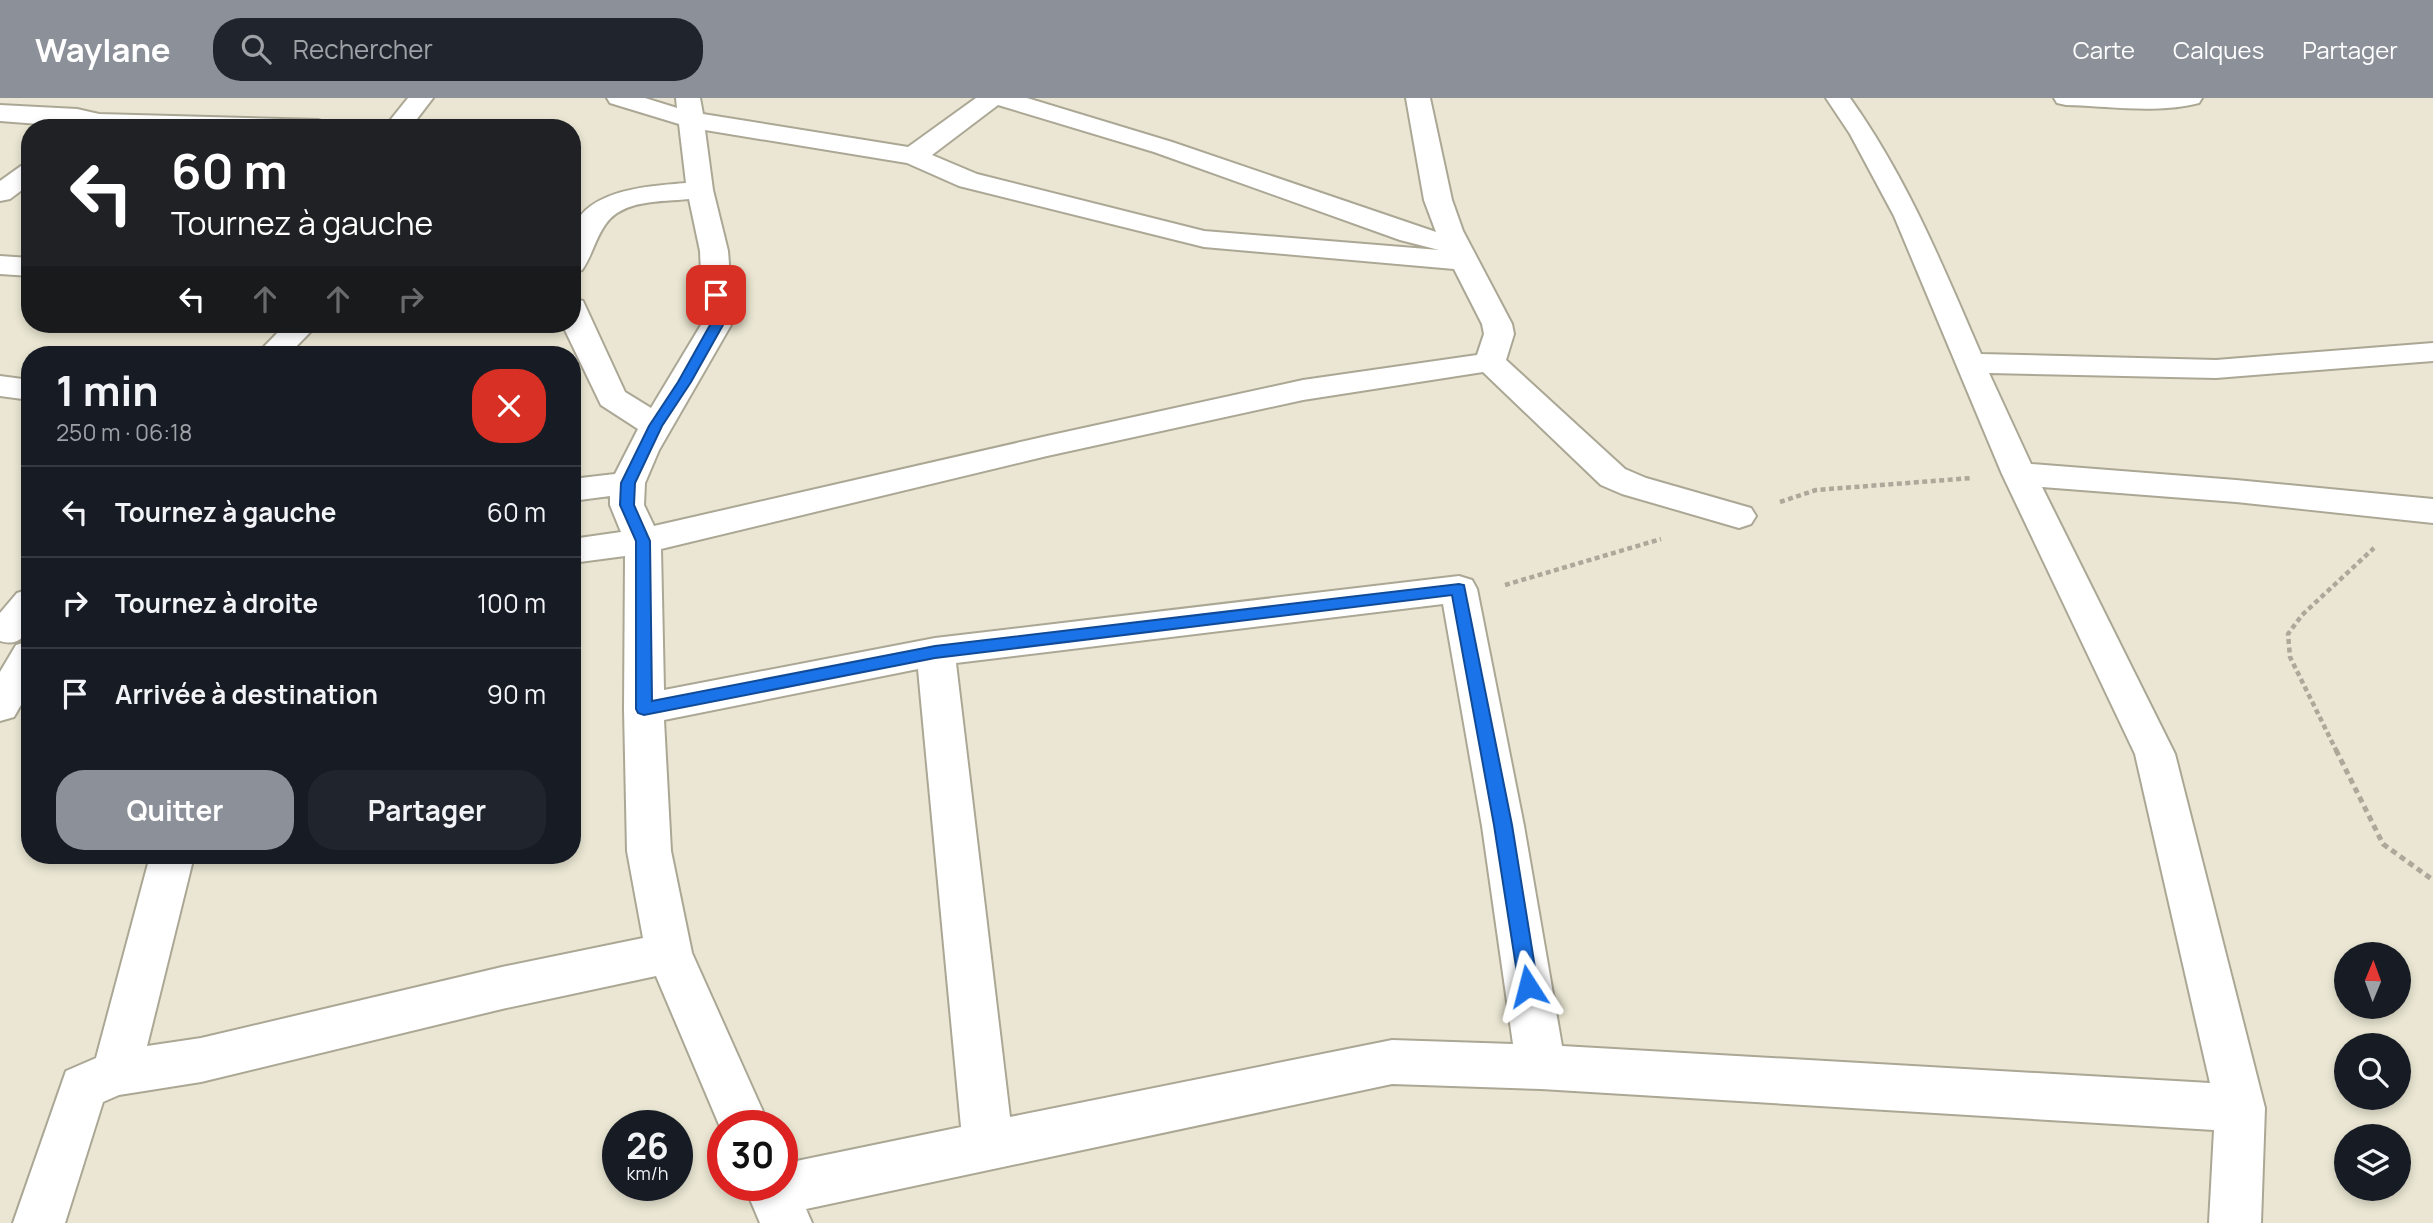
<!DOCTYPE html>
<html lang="fr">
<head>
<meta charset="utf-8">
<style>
	body { margin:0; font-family:Manrope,sans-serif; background:#20242c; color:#f1f3f6; height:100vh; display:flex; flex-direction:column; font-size:26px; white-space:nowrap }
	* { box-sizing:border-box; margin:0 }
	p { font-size:23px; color:#9ea1a6 }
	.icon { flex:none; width:38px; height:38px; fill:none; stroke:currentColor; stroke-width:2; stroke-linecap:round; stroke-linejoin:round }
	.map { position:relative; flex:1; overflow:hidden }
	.panel { position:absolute; left:21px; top:248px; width:560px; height:518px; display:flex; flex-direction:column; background:#171b24; border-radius:28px; box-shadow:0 4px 10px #0003 }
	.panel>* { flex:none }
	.hud { position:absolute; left:21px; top:21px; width:560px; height:214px; border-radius:28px; box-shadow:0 4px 10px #0003; background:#202124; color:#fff; overflow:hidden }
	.needle { width:46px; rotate:1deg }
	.tools { position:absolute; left:2334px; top:844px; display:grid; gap:14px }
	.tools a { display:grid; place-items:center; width:77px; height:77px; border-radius:50%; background:#171b24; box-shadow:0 4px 10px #0003; font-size:35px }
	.speed { position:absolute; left:602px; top:1012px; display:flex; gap:14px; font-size:35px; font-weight:700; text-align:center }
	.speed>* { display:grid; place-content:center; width:91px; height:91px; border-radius:50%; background:#171b24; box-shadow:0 4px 10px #0003; line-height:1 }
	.speed small { font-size:18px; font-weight:400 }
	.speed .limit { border:10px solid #d22; background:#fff; color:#111 }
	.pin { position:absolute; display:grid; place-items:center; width:60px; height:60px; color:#fff; margin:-30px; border-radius:14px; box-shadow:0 4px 10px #0006 }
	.me { position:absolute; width:77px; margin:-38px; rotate:351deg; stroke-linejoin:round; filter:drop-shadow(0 0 5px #0008) }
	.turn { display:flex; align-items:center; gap:24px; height:147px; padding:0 35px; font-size:32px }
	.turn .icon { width:91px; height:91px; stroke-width:2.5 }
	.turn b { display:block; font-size:49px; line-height:60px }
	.lanes { display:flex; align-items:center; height:66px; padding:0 35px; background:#0003; justify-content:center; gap:35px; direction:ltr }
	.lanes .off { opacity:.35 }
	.round { display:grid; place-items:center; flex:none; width:74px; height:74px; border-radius:28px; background:#20242c }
	.head { display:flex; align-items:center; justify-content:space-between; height:119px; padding:0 35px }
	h1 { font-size:42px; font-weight:700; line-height:52px }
	.primary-button { display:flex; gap:14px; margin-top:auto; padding:14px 35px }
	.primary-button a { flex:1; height:80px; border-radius:28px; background:#8c9099; color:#fff; font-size:28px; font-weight:700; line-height:80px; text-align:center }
	.primary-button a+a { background:#20242c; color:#f1f3f6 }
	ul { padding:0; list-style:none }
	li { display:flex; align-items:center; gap:21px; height:91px; padding:0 35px; border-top:2px solid #363941 }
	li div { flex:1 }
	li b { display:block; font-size:26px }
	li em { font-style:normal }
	header { display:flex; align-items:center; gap:42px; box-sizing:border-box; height:98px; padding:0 35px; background:#8c9099; color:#fff }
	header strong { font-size:33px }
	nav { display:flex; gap:38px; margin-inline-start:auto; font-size:24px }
	.search { width:490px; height:63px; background:#20242c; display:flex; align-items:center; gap:18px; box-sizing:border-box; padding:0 24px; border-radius:28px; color:#9ea1a6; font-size:26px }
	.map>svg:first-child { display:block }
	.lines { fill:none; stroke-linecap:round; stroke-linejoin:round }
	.street-casing { stroke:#aba795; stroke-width:4 }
	.path-far1 { stroke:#aca89a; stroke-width:4.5; stroke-dasharray:5 3.5; stroke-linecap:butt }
	.path { stroke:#aca89a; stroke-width:5; stroke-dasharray:6 4.5; stroke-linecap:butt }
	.street { fill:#fff; fill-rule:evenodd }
	.route { fill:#1a73e8; stroke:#114b97; stroke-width:2 }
</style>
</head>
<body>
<header>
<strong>Waylane</strong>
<div class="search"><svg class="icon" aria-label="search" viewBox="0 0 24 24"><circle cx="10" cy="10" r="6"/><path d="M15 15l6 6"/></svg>Rechercher</div>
<nav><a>Carte</a><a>Calques</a><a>Partager</a></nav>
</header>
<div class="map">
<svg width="2433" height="1125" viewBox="0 0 2433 1125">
	<rect width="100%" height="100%" fill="#eae6d3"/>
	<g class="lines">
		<g class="street-casing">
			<g id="street">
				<polygon points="408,0 433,0 410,30 384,30"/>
				<path d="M607,0H645L677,10L676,0H700L703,16L908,49L976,0H1027L1172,44L1436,134L1424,102L1406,0H1430L1452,102L1463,133L1512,226L1514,236L1506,262L1625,371L1646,380L1751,410L1756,418L1751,426L1739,430L1622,396L1601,387L1483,274L1303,302L1047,358L661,451L664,592L935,540L1459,478L1472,482L1477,491L1524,728L1562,948L2210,985L2135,656L2002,376L1894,118L1850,36L1826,0H1850C1907,80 1942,166 1981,256L2216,262L2433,245V263L2216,280L1989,275L2031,366L2236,382L2433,401V425L2236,404L2042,389L2175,656L2265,1010L2261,1125H2209L2214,1032L1541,991L1392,986L806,1111L812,1125H760L744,1087H782V1066L961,1029L918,571L664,622L671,753L692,855L769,1027H723V1036L656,878L502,911L201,984L119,997L103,1004L65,1125H13L66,973L96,960L150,758H194L147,948L201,940L502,869L643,840L627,753L624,611L625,458L572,465V441L621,434L610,407V398L572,403V381L615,376L638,331L601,307L562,226H572V200L583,203L625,294L651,310L701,227L703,219L700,153L689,101C661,104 622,101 605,127C595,141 592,158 582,172L572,175C572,163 570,147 572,136C582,91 650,88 686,85L679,26L610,5ZM998,7L1154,54L1400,142L1439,152L1204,133L977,76L932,57ZM705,32L907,65L959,88L1204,149L1454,171L1482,226L1484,236L1477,257L1303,282L1047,338L654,428L644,407L645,385L659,352L731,227L733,219L728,153L713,92ZM1443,506L1482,728L1513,946L1392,942L1010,1019L956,565Z"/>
				<path d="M2054,0H2202L2199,5C2157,16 2108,8 2066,7L2057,5Z"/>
				<polygon points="0,7 77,11 99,16 318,22 327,25 331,30 91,30 0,23"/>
				<polygon points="30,66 30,86 10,101 0,103 0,83 21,68"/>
				<polygon points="0,158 30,160 30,178 0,176"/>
				<polygon points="286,226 318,226 288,257 256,257"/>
				<polygon points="0,278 30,282 30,302 0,298"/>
				<path d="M30,491C30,512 34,553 0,543V515L17,495Z"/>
				<polygon points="30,543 30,591 14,619 0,623 0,574 16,547"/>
			</g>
		</g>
		<g class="path-far1">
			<polyline points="1780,404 1816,392 1972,380"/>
			<polyline points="1505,487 1661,441"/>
			<polyline points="2337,654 2290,559 2288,536 2302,517 2374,450"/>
		</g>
		<polyline class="path" points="2336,652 2383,746 2433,782"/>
		<use href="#street" class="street"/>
	</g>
	<polygon class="route" points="716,193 723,197 723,227 691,284 662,328 635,385 634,407 650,443 652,603 935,548 1459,486 1464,487 1512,727 1538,888 1535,894 1528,897 1522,894 1519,888 1494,727 1452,497 935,560 644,617 638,615 636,611 636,443 620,407 621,385 649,328 678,284 710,227 710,197"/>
</svg>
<div class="tools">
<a><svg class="needle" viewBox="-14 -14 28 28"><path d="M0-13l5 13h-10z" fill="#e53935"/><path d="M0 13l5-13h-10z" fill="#9ea1a6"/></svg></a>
<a><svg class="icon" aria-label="search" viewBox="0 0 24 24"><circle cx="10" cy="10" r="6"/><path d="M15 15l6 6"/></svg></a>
<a><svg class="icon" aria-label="layers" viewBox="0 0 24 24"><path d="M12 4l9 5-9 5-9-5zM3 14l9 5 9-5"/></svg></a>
</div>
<div class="speed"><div>26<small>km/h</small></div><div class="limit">30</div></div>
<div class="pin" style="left:716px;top:197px;background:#d93025"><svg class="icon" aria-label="arrive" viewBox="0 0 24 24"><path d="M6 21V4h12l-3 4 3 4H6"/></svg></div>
<svg class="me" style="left:1528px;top:888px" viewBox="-20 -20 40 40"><path d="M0-17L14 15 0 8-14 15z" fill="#1a73e8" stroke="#fff" stroke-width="4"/></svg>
<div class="hud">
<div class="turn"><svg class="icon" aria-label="left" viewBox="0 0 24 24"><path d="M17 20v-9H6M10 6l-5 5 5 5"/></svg><div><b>60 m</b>Tournez à gauche</div></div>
<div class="lanes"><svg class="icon" aria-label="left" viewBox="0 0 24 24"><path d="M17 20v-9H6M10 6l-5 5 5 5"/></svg><svg class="icon off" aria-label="ahead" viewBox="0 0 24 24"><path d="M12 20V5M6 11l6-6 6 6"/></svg><svg class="icon off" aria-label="ahead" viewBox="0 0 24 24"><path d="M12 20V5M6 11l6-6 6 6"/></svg><svg class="icon off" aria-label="right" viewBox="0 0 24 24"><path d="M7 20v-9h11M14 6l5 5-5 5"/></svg></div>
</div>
<section class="panel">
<div class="head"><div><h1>1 min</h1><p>250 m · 06:18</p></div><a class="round" style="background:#d93025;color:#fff"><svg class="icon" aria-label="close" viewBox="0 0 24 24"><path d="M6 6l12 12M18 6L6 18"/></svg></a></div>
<ul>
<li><svg class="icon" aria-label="left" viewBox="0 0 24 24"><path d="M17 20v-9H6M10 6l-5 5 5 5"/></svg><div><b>Tournez à gauche</b></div><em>60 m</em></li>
<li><svg class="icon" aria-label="right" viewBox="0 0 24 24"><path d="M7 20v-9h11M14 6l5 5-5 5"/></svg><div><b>Tournez à droite</b></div><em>100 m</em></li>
<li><svg class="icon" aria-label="arrive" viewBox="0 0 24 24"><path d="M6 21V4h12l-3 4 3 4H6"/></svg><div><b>Arrivée à destination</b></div><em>90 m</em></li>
</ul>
<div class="primary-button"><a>Quitter</a><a>Partager</a></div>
</section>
</div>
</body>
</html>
